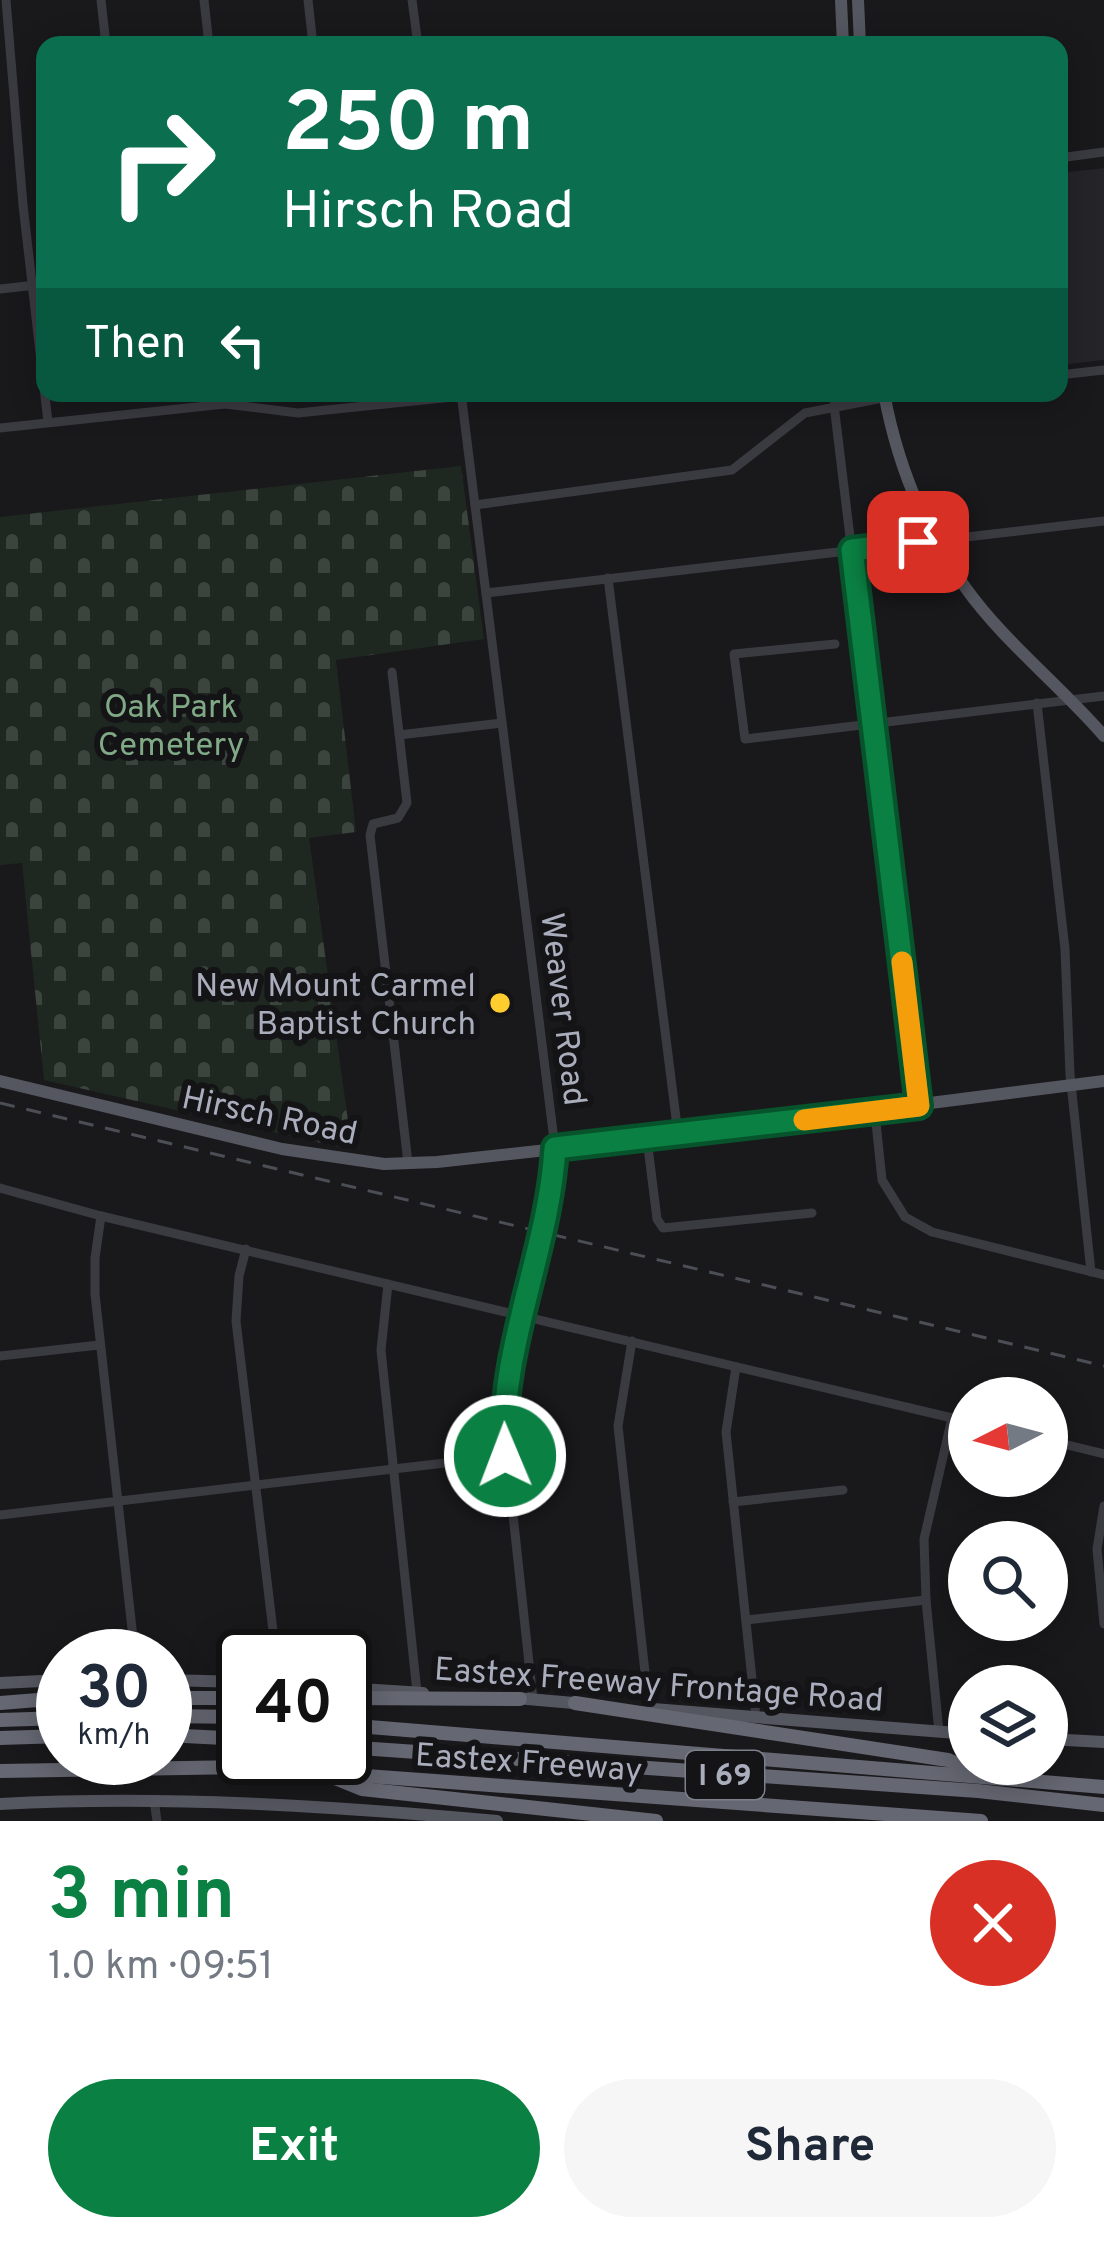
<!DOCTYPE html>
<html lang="en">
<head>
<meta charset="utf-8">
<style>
	body { margin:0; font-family:Overpass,sans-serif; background:#f6f6f7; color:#1f2937; height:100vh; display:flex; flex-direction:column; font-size:45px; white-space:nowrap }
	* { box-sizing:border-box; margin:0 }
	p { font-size:39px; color:#747a83 }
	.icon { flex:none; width:66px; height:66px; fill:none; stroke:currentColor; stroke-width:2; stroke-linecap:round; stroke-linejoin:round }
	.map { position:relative; height:1821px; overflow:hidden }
	.panel { display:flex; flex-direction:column; background:#fff; flex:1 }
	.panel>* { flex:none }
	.banner { position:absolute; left:36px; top:36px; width:1032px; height:366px; border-radius:24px; box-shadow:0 6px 30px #0003; background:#0b6e4f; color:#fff; overflow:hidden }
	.needle { width:78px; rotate:264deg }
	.tools { position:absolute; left:948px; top:1377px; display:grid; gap:24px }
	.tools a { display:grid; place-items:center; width:120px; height:120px; border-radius:50%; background:#fff; box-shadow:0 6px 30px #0003; font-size:60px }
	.speed { position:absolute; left:36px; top:1629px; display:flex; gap:24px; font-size:60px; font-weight:700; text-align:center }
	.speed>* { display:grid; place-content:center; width:156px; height:156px; border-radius:50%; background:#fff; box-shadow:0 6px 30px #0003; line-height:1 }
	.speed small { font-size:30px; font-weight:400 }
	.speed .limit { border:6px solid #111; border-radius:18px; background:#fff; color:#111 }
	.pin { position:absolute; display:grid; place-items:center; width:102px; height:102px; color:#fff; margin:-51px; border-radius:24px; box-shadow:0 6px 18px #0006 }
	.me { position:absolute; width:132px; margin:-66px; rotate:359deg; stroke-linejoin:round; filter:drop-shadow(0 0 9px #0008) }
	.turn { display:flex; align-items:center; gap:42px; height:252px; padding:0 48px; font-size:54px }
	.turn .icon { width:156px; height:156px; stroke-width:2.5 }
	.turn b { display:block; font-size:84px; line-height:102px }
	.then { display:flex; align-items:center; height:114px; padding:0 48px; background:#0003; gap:24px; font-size:45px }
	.round { display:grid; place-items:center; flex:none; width:126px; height:126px; border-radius:63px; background:#f6f6f7 }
	.summary { display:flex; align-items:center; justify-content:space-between; height:204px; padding:0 48px }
	h1 { font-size:72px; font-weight:700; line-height:90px; color:#0b8043 }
	.button { display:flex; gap:24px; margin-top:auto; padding:24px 48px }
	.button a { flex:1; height:138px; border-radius:72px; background:#0b8043; color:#fff; font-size:48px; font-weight:700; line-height:138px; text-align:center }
	.button a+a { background:#f6f6f7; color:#1f2937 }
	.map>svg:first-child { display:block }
	.built { fill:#252529 }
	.cemetery { fill:url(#cemetery-stones) }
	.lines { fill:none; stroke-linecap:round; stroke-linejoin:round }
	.minor { stroke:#3a3a41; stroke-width:9 }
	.major { stroke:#555760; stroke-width:12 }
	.highway { stroke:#656772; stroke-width:14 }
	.rail { stroke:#4c4e56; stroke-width:3; stroke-dasharray:15 12; stroke-linecap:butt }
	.route-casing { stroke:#07532c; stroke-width:30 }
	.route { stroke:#0b8043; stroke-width:21 }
	.slow { stroke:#f59e0b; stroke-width:21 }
	.poi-dot { fill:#ffcd2e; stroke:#141417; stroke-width:4.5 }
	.labels { text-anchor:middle; stroke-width:12; stroke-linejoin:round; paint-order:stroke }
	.shield { fill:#141417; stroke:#7d808a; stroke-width:3 }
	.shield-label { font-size:30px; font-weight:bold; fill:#aaaebc }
	.park-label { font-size:33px; fill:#80a986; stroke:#141417 }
	.poi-label { font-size:33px; fill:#aaaebc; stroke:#141417; text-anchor:end }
	.street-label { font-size:33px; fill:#aaaebc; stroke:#141417 }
</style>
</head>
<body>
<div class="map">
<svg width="1104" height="1821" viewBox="0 0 1104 1821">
	<defs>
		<pattern id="cemetery-stones" width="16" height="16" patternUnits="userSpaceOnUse" patternTransform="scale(3)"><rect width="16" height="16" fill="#1e2720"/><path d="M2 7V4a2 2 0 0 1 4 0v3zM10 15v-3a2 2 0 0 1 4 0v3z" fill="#3c443e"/></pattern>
	</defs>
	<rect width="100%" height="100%" fill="#19191c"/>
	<polygon class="built" points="1104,168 1104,360 1059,365 1059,173"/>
	<polygon class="cemetery" points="461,466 484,639 336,660 356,832 309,838 352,1150 44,1080 22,863 0,865 0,517"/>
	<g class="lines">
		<g class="minor">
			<polyline points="6,0 23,205 48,422"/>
			<polyline points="101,0 106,45"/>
			<polyline points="204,0 209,45"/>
			<polyline points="308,0 313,45"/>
			<polyline points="412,0 418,45"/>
			<polyline points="1059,158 1104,152"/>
			<polyline points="0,289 45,284"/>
			<polyline points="1059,375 1104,370"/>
			<polyline points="461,393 555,1148 552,1195 502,1413 533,1700"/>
			<polyline points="834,405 919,1106"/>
			<polyline points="0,428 225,404 298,413 462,396"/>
			<polyline points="475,505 732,470 805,413 909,393"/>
			<polyline points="608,578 678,1134"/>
			<polyline points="486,593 1104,521"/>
			<polyline points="835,644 734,654 745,739 1104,696"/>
			<polyline points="392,672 407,803 398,818 373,824 370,835 408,1163"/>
			<polyline points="1037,703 1065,949 1070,1074 1091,1272"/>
			<polyline points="399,735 502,723"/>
			<polyline points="875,1113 882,1180 905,1217 932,1232 1104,1275"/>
			<polyline points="647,1139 657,1219 663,1228 812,1213"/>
			<polyline points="0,1188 101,1216 969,1422"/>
			<polyline points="101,1216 95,1258 95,1294 135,1656"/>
			<polyline points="246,1249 239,1276 236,1321 276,1656"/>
			<polyline points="388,1284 381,1350 417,1692"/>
			<polyline points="632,1341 618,1426 649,1709"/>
			<polyline points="0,1356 99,1345"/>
			<polyline points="736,1367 726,1432 756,1717"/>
			<polyline points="1047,1440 1104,1454"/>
			<polyline points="733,1502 843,1490"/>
			<polyline points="1104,1506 1097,1549 1104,1624"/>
			<polyline points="0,1515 505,1456"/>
			<polyline points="746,1620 926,1600"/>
			<polyline points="939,1732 926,1600 924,1539 952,1418"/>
			<polyline points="154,1800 157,1821"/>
		</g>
		<g class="major">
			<polyline points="841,0 843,45"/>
			<polyline points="858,0 860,45"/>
			<path d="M884,393C897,463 924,530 965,587C1004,642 1060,685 1104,736"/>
			<polyline points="0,1081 282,1149 384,1164 437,1162 647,1139 1104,1081"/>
			<polyline points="165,1680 243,1682"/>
			<polyline points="0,1683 63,1680"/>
			<polyline points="345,1688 423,1693"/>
			<polyline points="516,1698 585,1704"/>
			<polyline points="653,1709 969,1734"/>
			<polyline points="1047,1739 1104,1742"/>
			<path d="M0,1804C166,1795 331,1806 497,1821"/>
		</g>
		<g class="highway">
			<polyline points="165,1698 243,1698"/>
			<polyline points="345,1698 520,1699"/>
			<polyline points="0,1703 63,1698"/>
			<polyline points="575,1703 948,1760 982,1775"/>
			<polyline points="165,1716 243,1717"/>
			<polyline points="0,1720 63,1718"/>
			<polyline points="345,1725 1104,1787"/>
			<polyline points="165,1735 243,1739"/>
			<polyline points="0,1738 63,1736"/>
			<polyline points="345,1747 978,1791 1104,1805"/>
			<polyline points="0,1771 245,1767 981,1821"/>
			<polyline points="335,1778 362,1789 656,1821"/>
		</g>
		<polyline class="rail" points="0,1103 1104,1366"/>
	</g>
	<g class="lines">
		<g class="route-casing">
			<path id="route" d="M505,1456C498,1350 549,1252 555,1148L919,1106L852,550L918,542"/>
		</g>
		<use href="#route" class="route"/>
		<polyline class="slow" points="804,1120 919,1106 902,962"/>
	</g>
	<circle class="poi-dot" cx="500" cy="1003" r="12"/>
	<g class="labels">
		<rect class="shield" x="686" y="1751" width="78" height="48" rx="9"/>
		<g class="shield-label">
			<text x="725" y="1785">I 69</text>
		</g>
		<g class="park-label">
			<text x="171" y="717">Oak Park<tspan x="171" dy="38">Cemetery</tspan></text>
		</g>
		<g class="poi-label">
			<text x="476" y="996">New Mount Carmel<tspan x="476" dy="38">Baptist Church</tspan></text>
		</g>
		<g class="street-label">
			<text transform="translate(565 1009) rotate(83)" y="12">Weaver Road</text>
			<text transform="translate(270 1114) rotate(12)" y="12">Hirsch Road</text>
			<text transform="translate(659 1683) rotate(4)" y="12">Eastex Freeway Frontage Road</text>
			<text transform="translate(529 1761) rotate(4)" y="12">Eastex Freeway</text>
		</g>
	</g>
</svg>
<div class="tools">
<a><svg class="needle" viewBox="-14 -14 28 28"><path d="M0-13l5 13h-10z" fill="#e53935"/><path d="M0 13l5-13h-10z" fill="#747a83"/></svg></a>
<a><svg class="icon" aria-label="search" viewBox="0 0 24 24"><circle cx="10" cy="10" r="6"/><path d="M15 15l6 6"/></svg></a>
<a><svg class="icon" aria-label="layers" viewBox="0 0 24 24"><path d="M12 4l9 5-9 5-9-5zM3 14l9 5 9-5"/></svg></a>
</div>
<div class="speed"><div>30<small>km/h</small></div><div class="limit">40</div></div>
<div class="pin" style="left:918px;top:542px;background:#d93025"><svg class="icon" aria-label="arrive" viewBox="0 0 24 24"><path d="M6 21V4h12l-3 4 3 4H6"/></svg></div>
<svg class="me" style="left:505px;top:1456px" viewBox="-20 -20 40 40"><circle r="17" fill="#0b8043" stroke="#fff" stroke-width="3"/><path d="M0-11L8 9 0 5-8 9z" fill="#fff"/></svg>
<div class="banner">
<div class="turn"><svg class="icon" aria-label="right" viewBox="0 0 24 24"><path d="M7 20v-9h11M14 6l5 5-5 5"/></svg><div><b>250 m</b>Hirsch Road</div></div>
<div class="then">Then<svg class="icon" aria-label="left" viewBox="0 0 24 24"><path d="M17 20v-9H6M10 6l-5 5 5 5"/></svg></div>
</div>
</div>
<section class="panel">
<div class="summary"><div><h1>3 min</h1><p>1.0 km · 09:51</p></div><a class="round" style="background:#d93025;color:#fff"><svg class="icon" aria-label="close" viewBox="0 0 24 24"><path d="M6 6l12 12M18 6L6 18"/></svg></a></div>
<div class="button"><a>Exit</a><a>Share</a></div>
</section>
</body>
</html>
